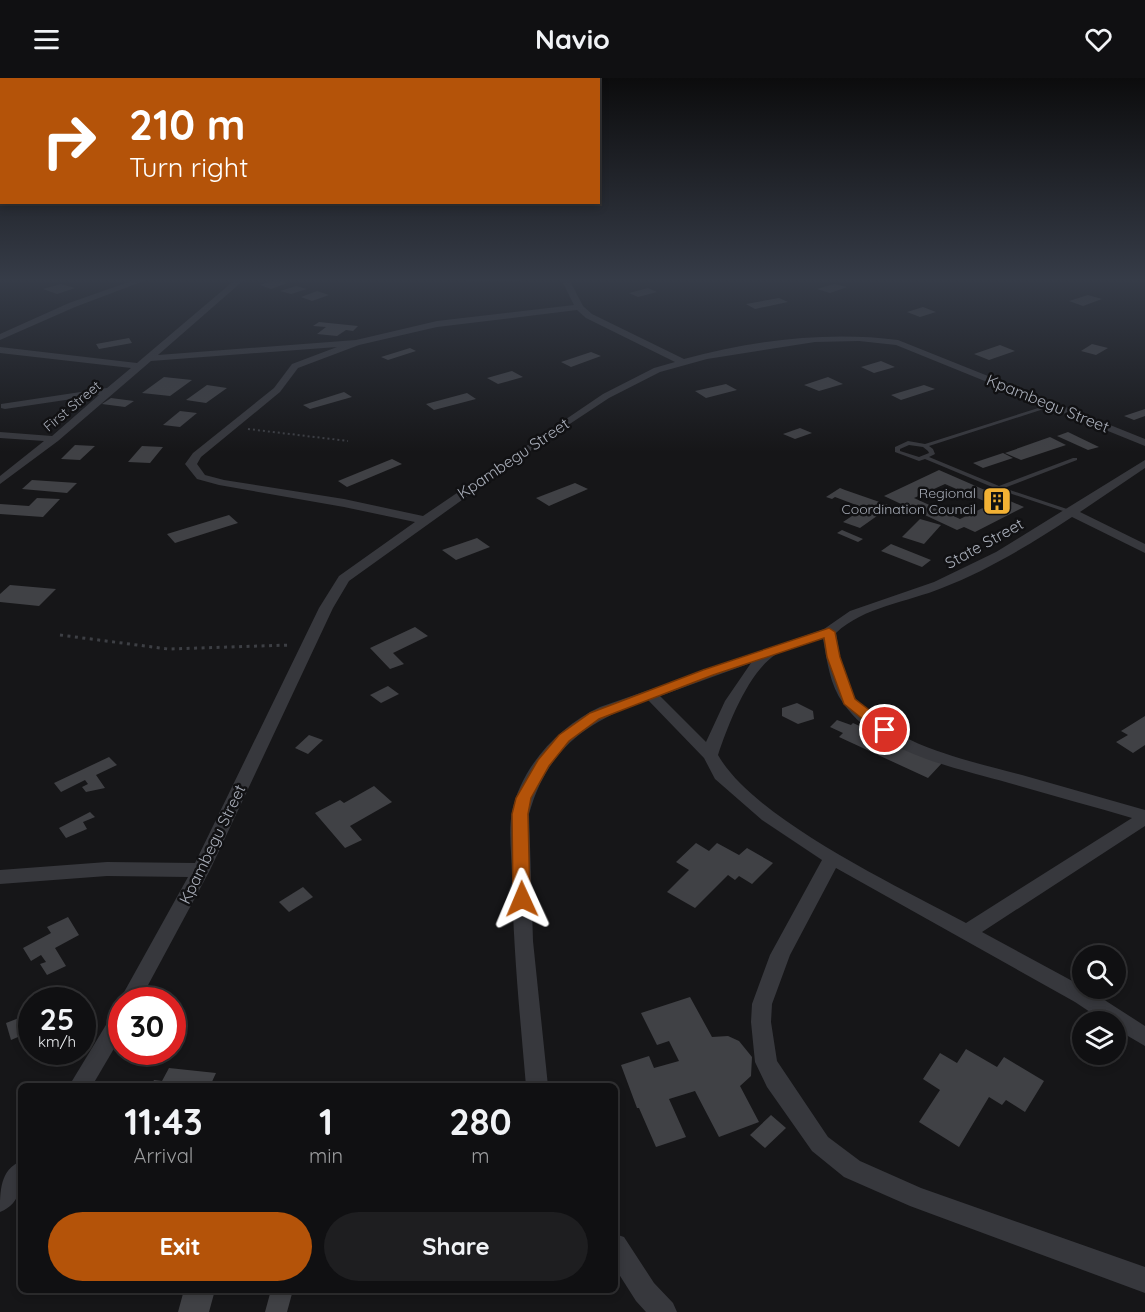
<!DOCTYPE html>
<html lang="en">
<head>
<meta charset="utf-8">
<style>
	body { margin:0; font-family:Quicksand,sans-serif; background:#1e1e20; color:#f1f3f6; height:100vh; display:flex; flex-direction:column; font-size:22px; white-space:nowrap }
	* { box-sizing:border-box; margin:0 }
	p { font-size:20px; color:#9c9d9f }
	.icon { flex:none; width:33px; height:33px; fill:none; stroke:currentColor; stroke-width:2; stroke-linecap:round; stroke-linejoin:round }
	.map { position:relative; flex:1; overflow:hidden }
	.details { position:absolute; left:18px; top:1005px; width:600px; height:210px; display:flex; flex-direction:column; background:#101012; border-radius:9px; box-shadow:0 3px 9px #0003,0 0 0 2px #303032 }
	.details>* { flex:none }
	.guide { position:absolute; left:0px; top:0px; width:600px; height:126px; box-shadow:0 3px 9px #0003,0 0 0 2px #303032; background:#b45309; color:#fff; overflow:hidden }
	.controls { position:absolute; left:1072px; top:867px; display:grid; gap:12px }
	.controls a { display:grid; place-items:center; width:54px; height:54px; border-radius:50%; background:#101012; box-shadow:0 3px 9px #0003,0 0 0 2px #303032; font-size:30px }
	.speed { position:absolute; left:18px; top:909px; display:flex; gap:12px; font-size:30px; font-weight:700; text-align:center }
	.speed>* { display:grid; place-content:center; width:78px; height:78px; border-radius:50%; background:#101012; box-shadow:0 3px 9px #0003,0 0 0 2px #303032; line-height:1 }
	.speed small { font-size:15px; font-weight:400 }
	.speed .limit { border:9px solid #d22; background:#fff; color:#111 }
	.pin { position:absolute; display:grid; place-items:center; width:51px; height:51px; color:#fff; margin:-26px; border:3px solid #fff; border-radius:50%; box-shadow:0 2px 6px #0007 }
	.me { position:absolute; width:66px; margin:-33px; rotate:359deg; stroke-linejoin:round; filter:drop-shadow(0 0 4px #0008) }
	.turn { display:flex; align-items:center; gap:21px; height:126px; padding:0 30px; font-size:27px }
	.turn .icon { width:78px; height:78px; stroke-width:2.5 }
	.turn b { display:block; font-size:42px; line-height:51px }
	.eta { display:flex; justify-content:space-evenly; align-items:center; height:102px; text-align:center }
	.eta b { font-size:36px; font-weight:700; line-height:42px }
	.button { display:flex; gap:12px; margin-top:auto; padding:12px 30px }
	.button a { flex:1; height:69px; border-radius:36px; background:#b45309; color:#fff; font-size:24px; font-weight:700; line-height:69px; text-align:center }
	.button a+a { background:#1e1e20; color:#f1f3f6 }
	header { display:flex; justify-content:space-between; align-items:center; height:78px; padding:0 30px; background:#101012; font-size:27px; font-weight:700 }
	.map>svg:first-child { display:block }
	.building { fill:#404145; fill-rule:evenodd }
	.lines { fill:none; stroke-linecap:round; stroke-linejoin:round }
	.path-far1 { stroke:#3d3f44; stroke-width:2; stroke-dasharray:2 3; stroke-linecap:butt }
	.path { stroke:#3d3f44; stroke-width:3; stroke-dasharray:3 4.5; stroke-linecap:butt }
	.service { fill:#37383d; fill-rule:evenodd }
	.minor { fill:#37383d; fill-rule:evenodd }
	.route { fill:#b45309; stroke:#753606; stroke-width:1.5 }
	.labels { text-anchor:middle; stroke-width:5; stroke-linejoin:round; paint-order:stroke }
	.far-street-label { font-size:14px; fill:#a8adb8; stroke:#111113 }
	.far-poi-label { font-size:14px; fill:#a8adb8; stroke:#111113; text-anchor:end }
	.street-label { font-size:16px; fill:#a8adb8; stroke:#111113 }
</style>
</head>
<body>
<header><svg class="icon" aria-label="menu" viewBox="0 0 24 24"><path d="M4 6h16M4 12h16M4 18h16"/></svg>Navio<svg class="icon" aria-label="heart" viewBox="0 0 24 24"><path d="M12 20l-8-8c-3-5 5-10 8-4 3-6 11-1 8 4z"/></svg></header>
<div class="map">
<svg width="1145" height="1234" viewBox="0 0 1145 1234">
	<rect width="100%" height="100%" fill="#161618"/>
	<g class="building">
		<polygon points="276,202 287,205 271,211 260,207"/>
		<polygon points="61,206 75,210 57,216 43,211"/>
		<polygon points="834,206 847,209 830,215 817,211"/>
		<polygon points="296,208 307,211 291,216 280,213"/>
		<polygon points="648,210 657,214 638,219 629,215"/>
		<polygon points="317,213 329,217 312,223 301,219"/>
		<polygon points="1088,217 1102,221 1083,228 1069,223"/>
		<polygon points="779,220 788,224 755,231 746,226"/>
		<polygon points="923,229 936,234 920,239 907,234"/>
		<polygon points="319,244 358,248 353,253 346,252 337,258 317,256 326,249 313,248"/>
		<polygon points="129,260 132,265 99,271 96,266"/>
		<polygon points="1092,266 1108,270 1096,277 1081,273"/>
		<polygon points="1000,267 1015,273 989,282 974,276"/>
		<polygon points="410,270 416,273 388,282 381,279"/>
		<polygon points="591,274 601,278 571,289 561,284"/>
		<polygon points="881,283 895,289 874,295 861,289"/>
		<polygon points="512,293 523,299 498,306 487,300"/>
		<polygon points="164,299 192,302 170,318 142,315"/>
		<polygon points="828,299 843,306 819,313 804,307"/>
		<polygon points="726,306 737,312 706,320 695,313"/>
		<polygon points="207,307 227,310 206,325 186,322"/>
		<polygon points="924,307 935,311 901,322 891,317"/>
		<polygon points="344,314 352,319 310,331 303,327"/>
		<polygon points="467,315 476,321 434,332 426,326"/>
		<polygon points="111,320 134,323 125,329 102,326"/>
		<polygon points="1145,331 1145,338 1134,342 1124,338"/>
		<polygon points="180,333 197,335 180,349 163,347"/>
		<polygon points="800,350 812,355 795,361 783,356"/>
		<polygon points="1068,354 1099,369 1088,372 1057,358"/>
		<polygon points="1050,359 1066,367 1021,382 1005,375"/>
		<polygon points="75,367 95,368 80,382 61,381"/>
		<polygon points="142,368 163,369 150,385 128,384"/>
		<polygon points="1003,375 1013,380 983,390 973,385"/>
		<polygon points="392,381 402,386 347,409 338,403"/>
		<path d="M939,392L1024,429L975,454L964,449L957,452L884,418ZM945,406L991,426L960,441L914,420Z"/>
		<polygon points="32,402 77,405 67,415 22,411"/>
		<polygon points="575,405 588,411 549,428 536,420"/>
		<polygon points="840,410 845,412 891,428 860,450 843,444 864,430 835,419 832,421 826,419"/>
		<polygon points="37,420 60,421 43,439 0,436 0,426 29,428"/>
		<polygon points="229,437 238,445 175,465 167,456"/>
		<polygon points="920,441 941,447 924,466 902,459"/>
		<polygon points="842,452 863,461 858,464 837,455"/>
		<polygon points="477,460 490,469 456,482 442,472"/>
		<polygon points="891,466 931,482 922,489 881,473"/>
		<polygon points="10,507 56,511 39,528 0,524 0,516"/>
		<polygon points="415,549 428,558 393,575 404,586 390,591 370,570"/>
		<polygon points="388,608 399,616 381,625 370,617"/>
		<polygon points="797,625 813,633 814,641 798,646 782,638 782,630"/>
		<polygon points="1145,638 1145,667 1133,675 1116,664 1128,657 1121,653"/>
		<polygon points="837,642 851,647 853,645 942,685 928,700 839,659 843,655 830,649"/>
		<polygon points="309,657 323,662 308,676 295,670"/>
		<polygon points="109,679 117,687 96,697 105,710 86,714 82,709 88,706 85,702 61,714 54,705"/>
		<polygon points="374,708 392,724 350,748 362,762 345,770 315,735 340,722 344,725"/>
		<polygon points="90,734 95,739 83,744 87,751 66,760 59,750"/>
		<polygon points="696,765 709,773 717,765 739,777 747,770 773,785 752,806 739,798 735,802 728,797 695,830 667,814 689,792 676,784"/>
		<polygon points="303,809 313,819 289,834 279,824"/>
		<polygon points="68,839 79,857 55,870 66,888 47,897 40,886 46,884 41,877 31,883 23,870 51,855 47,849"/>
		<polygon points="690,919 712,959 728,958 739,963 752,979 751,998 740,1008 759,1044 719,1059 695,1013 669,1021 686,1059 656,1069 639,1030 637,1030 621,987 649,978 654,990 679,983 669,963 657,967 641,935"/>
		<polygon points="32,935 32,953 11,962 6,945"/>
		<polygon points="966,971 997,989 1004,979 1044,1003 1025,1034 1006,1022 1002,1027 989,1019 959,1069 919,1044 940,1012 923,1001 940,975 957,985"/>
		<polygon points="169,990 216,995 210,1008 151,1008 154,1002 162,1003"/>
		<polygon points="771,1037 786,1050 765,1070 750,1057"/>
		<polygon points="184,1212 215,1212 209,1234 178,1234"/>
		<polygon points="271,1212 293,1212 287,1234 265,1234"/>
	</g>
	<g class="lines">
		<polyline class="path-far1" points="248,351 348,363"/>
		<polyline class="path" points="60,557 168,571 291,567"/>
		<path class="service" d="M1051,326L1056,327L929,368L933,371L935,376L929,379L999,408L1073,380H1077V382L1004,410L1073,433V435H1069L997,411L925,381L919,383L895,374V369L908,363L925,366ZM909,367L923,369L928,373L929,375L919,379L900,373V371Z"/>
		<g class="minor">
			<polygon points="137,201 149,201 75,229 0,262 0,256 69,225"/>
			<path d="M236,201H245L158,277L356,262L437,243L574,227L561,201H569L583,228L592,236L684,281C752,262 829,253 898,262L1145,361V368L896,267L859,263L815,264L707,281L660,294L609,320L547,361L349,503L333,530L210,792L140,922H122V925L120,922L123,916L188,799L107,798L0,806V792L107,784L195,785L319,530L339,498L415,444L344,429L219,407L197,401L185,386L193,375L274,310L292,286L337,269L151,283L58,363L0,406V398L44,363L0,360V354L52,358L99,317L5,331L1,330V326L107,310L131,290L0,275V269L137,285ZM577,232L586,240L675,284L654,290L603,316L423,438L344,421L224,402L205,397L197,386L201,379L280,314L298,290L359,267L437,249Z"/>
			<polygon points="462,201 523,201 519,203 466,203"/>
			<path d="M1145,382V390L1080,434L1145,466V475L1072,439C1031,466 988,492 942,510C908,524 863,529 836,555C840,576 842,602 855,620C889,667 970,683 1022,697C1063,709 1104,720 1145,732V748L982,854L1089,912L1145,948V968L1116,951V944H1105L1075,924L836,790L790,877L772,926L771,944L777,983L828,1059L860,1083L921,1110L1145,1189V1215L910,1128L844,1099L812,1073L767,1009L755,984L751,944L752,926L770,877L822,782L762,742L715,701L704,680L648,622C587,643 547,671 529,736L533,863L548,1008H526C520,938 513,869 512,798C512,778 508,754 512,734C521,689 559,648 600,629L824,551L850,533L934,504L996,474ZM823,561C827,583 830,607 843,625C879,676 954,689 1009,705C1050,717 1091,728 1132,740L966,845C899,809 754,741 718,677C728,647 748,595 775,577C787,569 809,565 823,561ZM751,585L725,623L706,664L660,618Z"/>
			<polygon points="122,930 122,957 92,1008 69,1008 115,932"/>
			<path d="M21,1083C21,1104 23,1125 0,1134C0,1113 0,1092 21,1083Z"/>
			<polygon points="615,1156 624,1159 654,1205 673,1225 677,1234 646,1234 636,1223 615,1190"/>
		</g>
	</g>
	<linearGradient id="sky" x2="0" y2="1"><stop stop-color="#0c0c0d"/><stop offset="0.54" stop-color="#363c48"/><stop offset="1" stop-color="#363c48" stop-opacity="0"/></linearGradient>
	<rect width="1145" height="374" fill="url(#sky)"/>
	<polygon class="route" points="829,550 835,554 840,579 855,621 890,648 890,655 880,655 844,626 827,579 824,560 713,597 599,641 569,663 549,688 531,720 528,736 530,821 527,825 516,825 513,821 512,736 516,720 538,682 559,657 590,635 703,592"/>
	<defs>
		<g id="building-square" transform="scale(1.5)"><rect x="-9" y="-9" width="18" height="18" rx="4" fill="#f2b134" stroke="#111113"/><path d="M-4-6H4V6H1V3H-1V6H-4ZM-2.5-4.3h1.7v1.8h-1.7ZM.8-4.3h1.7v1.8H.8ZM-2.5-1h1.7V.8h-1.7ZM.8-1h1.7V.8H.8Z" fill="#111"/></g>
	</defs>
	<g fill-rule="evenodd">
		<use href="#building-square" x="997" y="423"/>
	</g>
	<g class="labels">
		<g class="far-street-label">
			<text transform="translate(72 328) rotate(-40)" y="5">First Street</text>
		</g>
		<g class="far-poi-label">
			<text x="976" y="420">Regional<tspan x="976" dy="16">Coordination Council</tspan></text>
		</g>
		<g class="street-label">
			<text transform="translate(1048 325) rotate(22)" y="6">Kpambegu Street</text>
			<text transform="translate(513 380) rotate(-34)" y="6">Kpambegu Street</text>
			<text transform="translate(984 465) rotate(-29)" y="6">State Street</text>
			<text transform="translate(212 766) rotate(-64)" y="6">Kpambegu Street</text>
		</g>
	</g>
</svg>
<div class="controls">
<a><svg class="icon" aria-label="search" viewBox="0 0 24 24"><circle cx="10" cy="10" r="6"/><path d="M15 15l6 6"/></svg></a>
<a><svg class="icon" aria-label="layers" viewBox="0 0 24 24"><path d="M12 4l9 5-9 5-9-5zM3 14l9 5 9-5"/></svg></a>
</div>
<div class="speed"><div>25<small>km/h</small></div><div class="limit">30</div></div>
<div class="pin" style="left:885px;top:652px;background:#d93025"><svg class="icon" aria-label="arrive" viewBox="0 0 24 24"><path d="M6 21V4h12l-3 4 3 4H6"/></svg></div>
<svg class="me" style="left:522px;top:821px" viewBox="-20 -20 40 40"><path d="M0-17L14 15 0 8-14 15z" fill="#b45309" stroke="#fff" stroke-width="4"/></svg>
<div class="guide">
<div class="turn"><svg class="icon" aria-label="right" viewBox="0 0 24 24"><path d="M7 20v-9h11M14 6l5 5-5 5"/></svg><div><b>210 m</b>Turn right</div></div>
</div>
<section class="details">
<div class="eta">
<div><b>11:43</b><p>Arrival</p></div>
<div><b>1</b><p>min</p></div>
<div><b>280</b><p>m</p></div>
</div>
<div class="button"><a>Exit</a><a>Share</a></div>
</section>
</div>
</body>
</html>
